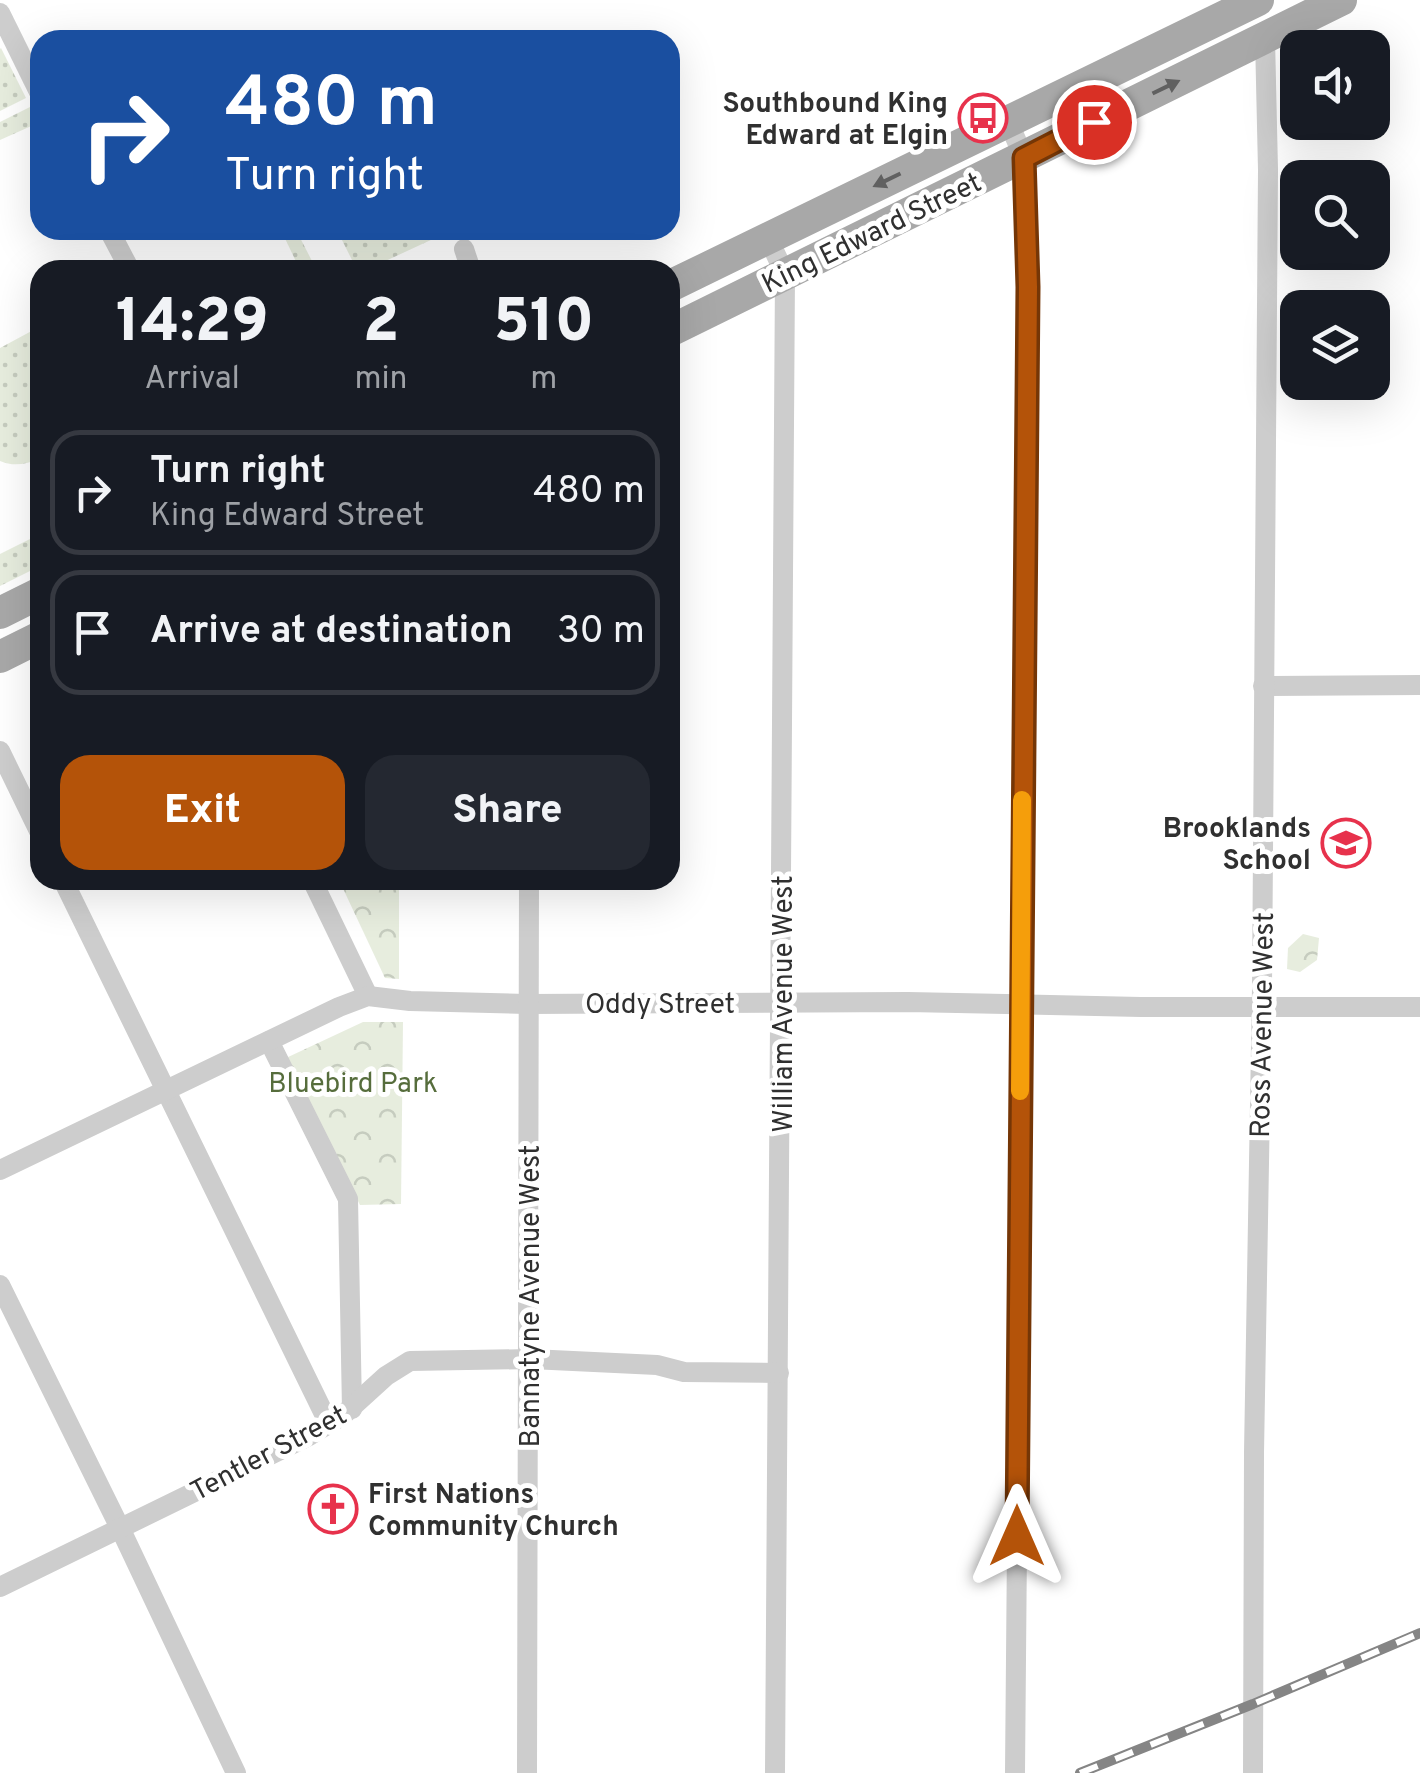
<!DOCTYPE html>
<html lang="en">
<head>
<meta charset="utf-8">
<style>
	body { margin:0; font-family:Overpass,sans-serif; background:#242831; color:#f1f3f6; height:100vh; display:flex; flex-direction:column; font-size:38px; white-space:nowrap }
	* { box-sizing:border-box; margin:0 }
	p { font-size:32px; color:#9ea1a6 }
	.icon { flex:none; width:55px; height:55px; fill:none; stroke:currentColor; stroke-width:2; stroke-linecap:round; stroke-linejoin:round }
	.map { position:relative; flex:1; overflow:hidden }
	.panel { position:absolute; left:30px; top:260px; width:650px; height:630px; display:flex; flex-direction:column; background:#171b24; border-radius:30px; box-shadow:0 10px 40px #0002 }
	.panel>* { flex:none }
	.hud { position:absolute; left:30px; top:30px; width:650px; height:210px; border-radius:30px; box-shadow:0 10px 40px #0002; background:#1a4fa0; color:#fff; overflow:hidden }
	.fabs { position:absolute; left:1280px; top:30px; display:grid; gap:20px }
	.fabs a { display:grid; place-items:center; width:110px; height:110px; border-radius:20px; background:#171b24; box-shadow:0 10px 40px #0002; font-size:50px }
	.pin { position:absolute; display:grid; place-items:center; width:85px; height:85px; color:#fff; margin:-42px; border:5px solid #fff; border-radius:50%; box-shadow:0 2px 10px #0007 }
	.me { position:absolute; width:110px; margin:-55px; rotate:0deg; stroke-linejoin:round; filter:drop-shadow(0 0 8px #0008) }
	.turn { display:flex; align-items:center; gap:35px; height:210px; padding:0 30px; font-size:45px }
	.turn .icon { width:130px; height:130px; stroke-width:2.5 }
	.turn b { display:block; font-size:70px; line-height:85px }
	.eta { display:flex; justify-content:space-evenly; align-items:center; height:170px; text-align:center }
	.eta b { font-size:60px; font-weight:800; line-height:70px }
	.button { display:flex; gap:20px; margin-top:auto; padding:20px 30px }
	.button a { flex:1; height:115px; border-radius:30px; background:#b45309; color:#fff; font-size:40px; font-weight:800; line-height:115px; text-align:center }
	.button a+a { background:#242831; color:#f1f3f6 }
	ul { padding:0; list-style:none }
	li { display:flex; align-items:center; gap:30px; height:125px; margin:0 20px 15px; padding:0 10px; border:5px solid #363941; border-radius:30px }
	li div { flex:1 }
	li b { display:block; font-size:38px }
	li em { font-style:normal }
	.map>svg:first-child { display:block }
	.grass { fill:url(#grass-dots) }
	.park { fill:url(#park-crowns) }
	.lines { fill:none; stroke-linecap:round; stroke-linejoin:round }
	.street { stroke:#cdcdcd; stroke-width:20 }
	.primary { stroke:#a8a8a8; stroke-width:32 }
	.rail-casing { stroke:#858585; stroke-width:10 }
	.rail { stroke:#fff; stroke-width:6; stroke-dasharray:19; stroke-linecap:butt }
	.oneway { fill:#606060 }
	.route-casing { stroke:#753606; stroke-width:25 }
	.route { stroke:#b45309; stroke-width:18 }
	.slow { stroke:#f59e0b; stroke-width:18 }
	.labels { text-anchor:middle; stroke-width:10; stroke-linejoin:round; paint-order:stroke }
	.poi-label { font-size:28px; font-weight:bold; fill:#303030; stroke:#fff; text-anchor:end }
	.street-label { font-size:28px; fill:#303030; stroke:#fff }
	.park-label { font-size:28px; fill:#566d3c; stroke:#fff }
</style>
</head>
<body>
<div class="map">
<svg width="1420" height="1773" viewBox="0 0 1420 1773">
	<defs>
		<pattern id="grass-dots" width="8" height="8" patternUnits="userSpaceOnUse" patternTransform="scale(2.5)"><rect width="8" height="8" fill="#e7edde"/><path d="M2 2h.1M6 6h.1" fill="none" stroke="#c6ccbf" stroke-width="1.8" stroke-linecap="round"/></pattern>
		<pattern id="park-crowns" width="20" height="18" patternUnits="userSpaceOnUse" patternTransform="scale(2.5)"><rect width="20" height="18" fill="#e7edde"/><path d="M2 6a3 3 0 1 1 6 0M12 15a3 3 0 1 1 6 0" fill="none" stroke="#c6ccbf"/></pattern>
	</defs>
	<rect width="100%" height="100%" fill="#fff"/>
	<g class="grass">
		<polygon points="1,48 26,98 0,111 0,49"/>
		<polygon points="30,107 38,123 0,140 0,122"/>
		<polygon points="281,230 296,230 312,261 316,260 320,270 300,270"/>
		<polygon points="337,230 429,230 433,239 366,270 357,270"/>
		<path d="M40,310V427L32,429L40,459C26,464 14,467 0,461V348L39,327L32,314Z"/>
		<polygon points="40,534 40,566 0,586 0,554"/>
	</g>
	<g class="park">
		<polygon points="339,880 399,880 399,979 385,978"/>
		<polygon points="1303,934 1319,938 1317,960 1300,972 1287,969 1288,948"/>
		<polygon points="363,1022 403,1022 401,1204 360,1205 286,1058"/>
	</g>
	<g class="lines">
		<g class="street">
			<polyline points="0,13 40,94"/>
			<polyline points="1008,121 1024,158 1028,287 1015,1773"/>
			<polyline points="109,230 130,270"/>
			<polyline points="768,238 785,274 775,1773"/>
			<polyline points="464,249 471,270"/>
			<polyline points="1263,686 1420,685"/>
			<polyline points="0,751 40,833"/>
			<polyline points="63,880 329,1424"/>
			<polyline points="312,880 368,996"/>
			<polyline points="269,1041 348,1199 352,1409"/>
			<polyline points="0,1170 339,1007 368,996 410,1001 527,1004 908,1002 1141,1007 1420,1007"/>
			<polyline points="0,1285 121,1530 236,1773"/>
			<polyline points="0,1587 309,1436 342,1416 386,1376 410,1361 531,1359 657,1365 684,1372 779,1373"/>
			<polyline points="527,1773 529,880"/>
			<polyline points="1253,1773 1254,1453 1262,988 1268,170 1265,38"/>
		</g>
		<g class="primary">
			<polyline points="670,286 1258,0"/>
			<polyline points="670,331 1341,0"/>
			<polyline points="0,613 40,593"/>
			<polyline points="0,657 40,637"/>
		</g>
		<g class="rail-casing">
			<polyline id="rail" points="1080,1773 1253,1704 1420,1633"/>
		</g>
		<use href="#rail" class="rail"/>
	</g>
	<defs><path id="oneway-solid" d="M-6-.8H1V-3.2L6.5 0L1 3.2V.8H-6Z" transform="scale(2.5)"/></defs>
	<g class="oneway">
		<use href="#oneway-solid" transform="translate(1166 87) rotate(-26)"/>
		<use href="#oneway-solid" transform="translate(887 180) rotate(154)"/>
	</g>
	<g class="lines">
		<g class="route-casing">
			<polyline id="route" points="1017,1536 1028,287 1024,158 1094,122"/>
		</g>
		<use href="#route" class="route"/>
		<polyline class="slow" points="1020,1091 1022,800"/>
	</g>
	<defs>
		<g id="bus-ring" transform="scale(2.5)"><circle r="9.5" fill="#fff" stroke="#e7324c" stroke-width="1.5"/><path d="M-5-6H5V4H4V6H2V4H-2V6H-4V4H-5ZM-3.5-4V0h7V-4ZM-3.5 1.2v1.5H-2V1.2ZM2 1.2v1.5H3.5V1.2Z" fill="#e7324c"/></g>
		<g id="school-ring" transform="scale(2.5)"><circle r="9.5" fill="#fff" stroke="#e7324c" stroke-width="1.5"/><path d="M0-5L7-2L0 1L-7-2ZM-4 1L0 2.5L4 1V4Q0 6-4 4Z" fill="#e7324c"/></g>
		<g id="church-ring" transform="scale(2.5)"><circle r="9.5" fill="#fff" stroke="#e7324c" stroke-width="1.5"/><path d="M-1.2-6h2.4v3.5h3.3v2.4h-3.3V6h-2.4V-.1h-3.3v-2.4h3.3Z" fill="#e7324c"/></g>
	</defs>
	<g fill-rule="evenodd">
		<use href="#bus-ring" x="983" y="118"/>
		<use href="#school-ring" x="1346" y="843"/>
		<use href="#church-ring" x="333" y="1509"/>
	</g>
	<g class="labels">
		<g class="poi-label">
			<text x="948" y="112">Southbound King<tspan x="948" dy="32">Edward at Elgin</tspan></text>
			<text x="1311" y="837">Brooklands<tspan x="1311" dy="32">School</tspan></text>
			<text x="368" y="1503" text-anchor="start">First Nations<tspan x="368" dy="32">Community Church</tspan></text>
		</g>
		<g class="street-label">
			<text transform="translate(871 232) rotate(-26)" y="10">King Edward Street</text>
			<text x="660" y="1013">Oddy Street</text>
			<text transform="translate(782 1004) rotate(-90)" y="10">William Avenue West</text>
			<text transform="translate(1261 1025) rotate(-89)" y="10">Ross Avenue West</text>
			<text transform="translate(529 1296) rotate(-90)" y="10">Bannatyne Avenue West</text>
			<text transform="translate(268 1452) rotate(-28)" y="10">Tentler Street</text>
		</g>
		<g class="park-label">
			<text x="353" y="1092">Bluebird Park</text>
		</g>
	</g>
</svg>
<div class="fabs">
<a><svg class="icon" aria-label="sound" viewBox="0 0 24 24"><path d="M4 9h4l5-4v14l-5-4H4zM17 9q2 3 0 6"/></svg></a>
<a><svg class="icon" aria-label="search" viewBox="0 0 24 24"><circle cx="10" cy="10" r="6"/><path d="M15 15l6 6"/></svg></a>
<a><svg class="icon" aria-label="layers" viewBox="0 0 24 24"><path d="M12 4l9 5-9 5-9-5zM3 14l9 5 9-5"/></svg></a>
</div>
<div class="pin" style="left:1094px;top:122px;background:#d93025"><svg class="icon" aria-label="arrive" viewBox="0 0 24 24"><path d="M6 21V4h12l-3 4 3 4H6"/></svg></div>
<svg class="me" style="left:1017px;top:1536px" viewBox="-20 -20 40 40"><path d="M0-17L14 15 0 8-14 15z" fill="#b45309" stroke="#fff" stroke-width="4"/></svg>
<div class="hud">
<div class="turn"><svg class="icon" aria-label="right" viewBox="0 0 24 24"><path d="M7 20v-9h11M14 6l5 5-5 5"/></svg><div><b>480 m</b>Turn right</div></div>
</div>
<section class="panel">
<div class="eta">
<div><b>14:29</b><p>Arrival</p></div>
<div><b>2</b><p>min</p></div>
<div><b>510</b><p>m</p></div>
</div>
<ul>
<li><svg class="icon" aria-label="right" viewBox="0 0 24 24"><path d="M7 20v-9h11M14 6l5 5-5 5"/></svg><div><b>Turn right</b><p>King Edward Street</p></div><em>480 m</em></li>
<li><svg class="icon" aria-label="arrive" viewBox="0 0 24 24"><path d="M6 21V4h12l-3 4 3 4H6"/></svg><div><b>Arrive at destination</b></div><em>30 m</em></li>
</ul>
<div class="button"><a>Exit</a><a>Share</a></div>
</section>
</div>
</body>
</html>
